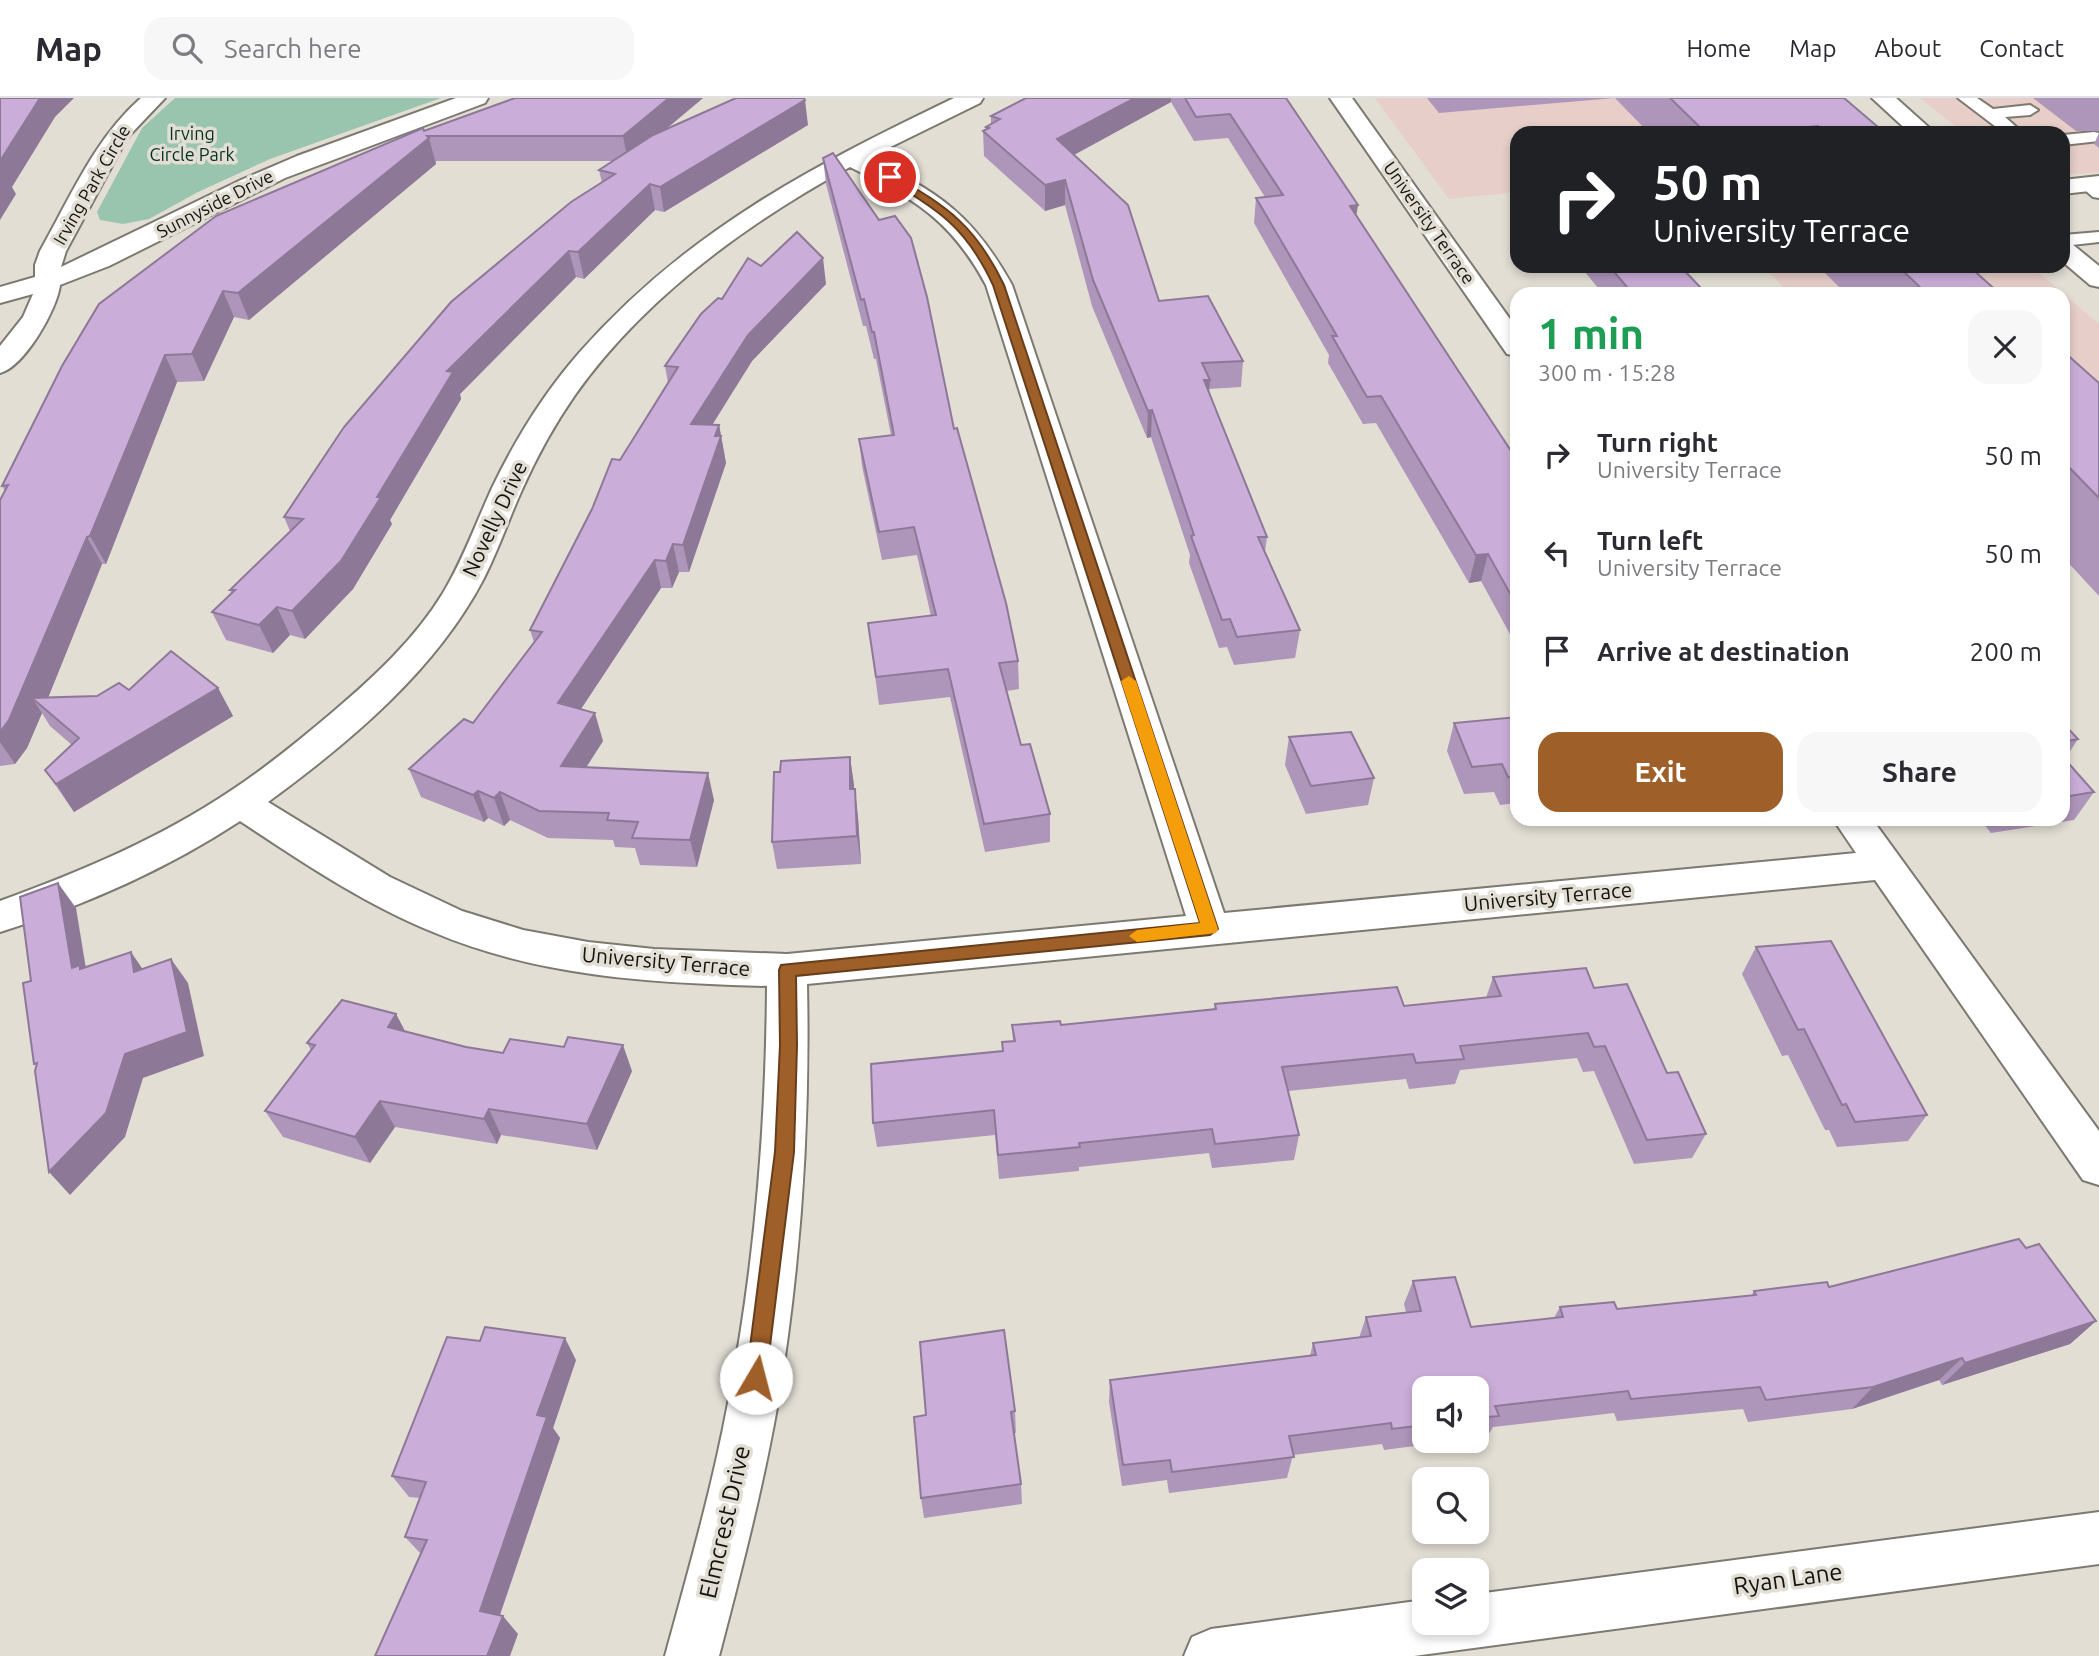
<!DOCTYPE html>
<html lang="en">
<head>
<meta charset="utf-8">
<style>
	body { margin:0; font-family:Ubuntu,sans-serif; background:#f7f7f7; color:#2b2b33; height:100vh; display:flex; flex-direction:column; font-size:26px; white-space:nowrap }
	* { box-sizing:border-box; margin:0 }
	p { font-size:23px; color:#7c7c81 }
	.icon { flex:none; width:38px; height:38px; fill:none; stroke:currentColor; stroke-width:2; stroke-linecap:round; stroke-linejoin:round }
	.map { position:relative; flex:1; overflow:hidden }
	.sheet { position:absolute; left:1510px; top:189px; width:560px; height:539px; display:flex; flex-direction:column; background:#fff; border-radius:21px; box-shadow:0 4px 10px #0003 }
	.sheet>* { flex:none }
	.banner { position:absolute; left:1510px; top:28px; width:560px; height:147px; border-radius:21px; box-shadow:0 4px 10px #0003; background:#202124; color:#fff; overflow:hidden }
	.tools { position:absolute; left:1412px; top:1278px; display:grid; gap:14px }
	.tools a { display:grid; place-items:center; width:77px; height:77px; border-radius:14px; background:#fff; box-shadow:0 4px 10px #0003; font-size:35px }
	.pin { position:absolute; display:grid; place-items:center; width:60px; height:60px; color:#fff; margin:-30px; border:4px solid #fff; border-radius:50%; box-shadow:0 2px 7px #0007 }
	.me { position:absolute; width:77px; margin:-38px; rotate:8deg; stroke-linejoin:round; filter:drop-shadow(0 0 5px #0008) }
	.turn { display:flex; align-items:center; gap:24px; height:147px; padding:0 28px; font-size:32px }
	.turn .icon { width:91px; height:91px; stroke-width:2.5 }
	.turn b { display:block; font-size:49px; line-height:60px }
	.round { display:grid; place-items:center; flex:none; width:74px; height:74px; border-radius:21px; background:#f7f7f7 }
	.summary { display:flex; align-items:center; justify-content:space-between; height:119px; padding:0 28px }
	h1 { font-size:42px; font-weight:700; line-height:52px; color:#1e9e55 }
	.cta { display:flex; gap:14px; margin-top:auto; padding:14px 28px }
	.cta a { flex:1; height:80px; border-radius:21px; background:#9f5f29; color:#fff; font-size:28px; font-weight:700; line-height:80px; text-align:center }
	.cta a+a { background:#f7f7f7; color:#2b2b33 }
	ul { padding:0; list-style:none }
	li { display:flex; align-items:center; gap:21px; height:98px; padding:0 28px }
	li div { flex:1 }
	li b { display:block; font-size:26px }
	li em { font-style:normal }
	header { display:flex; align-items:center; gap:42px; box-sizing:border-box; height:98px; padding:0 35px; background:#fff; border-bottom:2px solid #e1e1e2 }
	header strong { font-size:33px }
	nav { display:flex; gap:38px; margin-inline-start:auto; font-size:24px }
	.search { width:490px; height:63px; background:#f7f7f7; display:flex; align-items:center; gap:18px; box-sizing:border-box; padding:0 24px; border-radius:21px; color:#7c7c81; font-size:26px }
	.map>svg:first-child { display:block }
	.commercial { fill:#e7cec8 }
	.green { fill:#99c5ae }
	.lines { fill:none; stroke-linecap:round; stroke-linejoin:round }
	.service-casing { stroke:#7c7970; stroke-width:4 }
	.minor-casing { stroke:#7c7970; stroke-width:4 }
	.secondary-casing { stroke:#7c7970; stroke-width:4 }
	.service { fill:#fff; fill-rule:evenodd }
	.minor { fill:#fff; fill-rule:evenodd }
	.secondary { fill:#fff; fill-rule:evenodd }
	.wall { fill:#ae95ba }
	.shaded-wall { fill:#8d7997 }
	.building { fill:#caadd8; stroke:#8d7997; stroke-width:2 }
	.route { fill:#9f5f29; stroke:#673e1b; stroke-width:2 }
	.slow { fill:#f59e0b }
	.labels { text-anchor:middle; stroke-width:7; stroke-linejoin:round; paint-order:stroke }
	.far-park-label { font-size:18px; fill:#033220; stroke:#e2ded4 }
	.far-street-label { font-size:18px; fill:#141310; stroke:#e2ded4 }
	.street-label { font-size:21px; fill:#141310; stroke:#e2ded4 }
	.near-street-label { font-size:24px; fill:#141310; stroke:#e2ded4 }
</style>
</head>
<body>
<header>
<strong>Map</strong>
<div class="search"><svg class="icon" aria-label="search" viewBox="0 0 24 24"><circle cx="10" cy="10" r="6"/><path d="M15 15l6 6"/></svg>Search here</div>
<nav><a>Home</a><a>Map</a><a>About</a><a>Contact</a></nav>
</header>
<div class="map">
<svg width="2099" height="1558" viewBox="0 0 2099 1558">
	<rect width="100%" height="100%" fill="#e2ded4"/>
	<g class="commercial">
		<polygon points="1375,0 1833,0 1874,35 1517,35 1517,94 1449,101"/>
		<polygon points="1920,0 2099,0 2099,74 2063,77 2063,35 1964,35"/>
		<polygon points="1763,168 2031,168 2099,226 2099,346 2063,349 2063,196 1790,196"/>
	</g>
	<polygon class="green" points="175,0 441,0 270,61 198,94 149,121 123,126 100,122 97,114 142,30"/>
	<g class="lines">
		<g class="service-casing">
			<g id="service">
				<polygon points="1958,0 1977,0 1993,11 2030,7 2038,12 2030,17 2005,19 2023,35 2004,35"/>
				<polygon points="2094,34 2099,35 2099,43 2063,47 2063,37"/>
				<polygon points="2087,81 2099,87 2099,100 2093,99 2078,86"/>
				<polygon points="2099,134 2099,144 2063,148 2063,137"/>
			</g>
		</g>
		<g class="minor-casing">
			<g id="minor">
				<path d="M141,0H165L127,40L66,153L61,169L241,82L297,58L456,0H488L485,5L285,80L109,168L60,187C57,212 24,269 0,275V248L23,219L33,196L0,205V189L35,179V167L40,153C70,100 95,40 141,0Z"/>
				<path d="M954,0H983L980,5L868,60C939,94 973,117 1012,187L1224,815L1856,755L1833,721H1872L2099,1033V1087L2083,1082L1875,782L807,886C810,1026 801,1166 778,1304C763,1390 741,1474 719,1558H665C688,1474 712,1391 728,1305C755,1168 766,1028 767,888C653,885 539,879 433,834C364,806 302,764 240,723C167,771 83,808 0,834V803C80,774 161,740 232,692C268,668 301,641 334,613C374,579 415,541 443,495C463,462 476,425 492,390C515,342 544,295 579,255C688,132 809,70 954,0ZM850,69C915,101 951,122 986,187L1186,818L787,856L654,851L588,844L523,832L462,813L390,779L268,704C350,644 435,573 483,482C498,453 508,423 521,394C536,360 554,327 575,297C644,200 747,125 850,69Z"/>
				<polygon points="1330,0 1352,0 1517,231 1517,258 1507,256"/>
				<polygon points="2099,78 2099,92 2063,96 2063,82"/>
				<polygon points="2099,1414 2099,1466 1414,1558 1184,1558 1192,1539 1211,1531 1424,1502 1424,1524 1477,1524 1477,1496"/>
			</g>
		</g>
		<g class="secondary-casing">
			<g id="secondary">
				<polygon points="1872,0 1896,0 1935,35 1910,35"/>
				<polygon points="2063,143 2072,146 2099,168 2099,189 2090,187 2063,164"/>
			</g>
		</g>
		<use href="#service" class="service"/>
		<use href="#minor" class="minor"/>
		<use href="#secondary" class="secondary"/>
	</g>
	<g class="wall">
		<polygon points="515,0 703,0 666,31 808,27 664,114 655,112 584,181 576,179 460,296 461,301 390,422 392,426 353,491 305,541 290,537 273,555 226,542 212,514 232,495 230,492 290,433 284,419 602,85 599,72 613,63 436,63 436,66 249,222 234,219 204,283 177,284 106,466 102,466 48,599 97,598 129,592 218,590 233,618 74,714 45,672 72,647 50,628 42,615 27,650 15,666 0,668 0,402 5,393 2,388 62,268 424,33"/>
		<polygon points="1026,0 1286,0 1356,118 1517,362 1517,549 1481,483 1469,485 1376,325 1363,326 1328,265 1329,257 1254,125 1256,100 1265,99 1228,40 1194,43 1171,4 1074,57 1159,203 1243,263 1241,289 1209,291 1209,295 1267,439 1265,454 1300,532 1295,560 1234,567 1227,549 1219,550 1189,465 1190,457 1151,339 1147,340 1092,208 1065,107 1045,113 984,58 983,33 986,32 986,29 991,26 991,18"/>
		<polygon points="1427,0 1844,0 1885,35 1649,35 1615,0 1439,15"/>
		<polygon points="2033,0 2099,0 2099,33 2076,33"/>
		<polygon points="2099,35 2099,50 2094,46"/>
		<polygon points="823,60 954,331 1018,563 1019,591 1006,593 1021,647 1050,716 1050,744 985,754 950,599 879,607 868,525 931,518 917,457 882,462 862,368 859,341 891,337 876,261 874,261 866,228 863,228 826,86"/>
		<polygon points="761,168 826,186 752,263 712,326 719,327 726,365 689,474 679,474 672,490 661,490 581,611 603,643 586,669 714,702 697,769 640,767 635,750 615,749 613,742 548,740 510,722 504,728 488,720 484,724 421,699 409,671 473,625 534,544 530,532 620,362 668,285 665,268 722,201"/>
		<polygon points="1580,168 1680,168 1701,190 1699,196 1603,196"/>
		<polygon points="1828,168 1969,168 2000,196 1846,196 1825,175"/>
		<polygon points="2063,253 2099,285 2099,498 2063,459"/>
		<polygon points="1517,619 1517,705 1500,707 1494,694 1464,696 1447,653 1454,625"/>
		<polygon points="2063,625 2078,641 2065,661 2094,694 2074,722 1991,735 1980,721 2063,721"/>
		<polygon points="1289,639 1374,680 1368,707 1306,716 1285,667"/>
		<polygon points="850,659 858,719 861,766 777,771 772,744 780,674"/>
		<polygon points="1756,849 1927,1017 1908,1043 1837,1049 1829,1032 1825,1032 1788,957 1782,958 1742,876"/>
		<polygon points="1493,879 1594,890 1667,975 1706,1036 1692,1060 1634,1066 1594,973 1583,974 1577,960 1460,972 1455,986 1409,991 1406,981 1288,993 1299,1037 1294,1062 1212,1070 1209,1055 1079,1069 1079,1073 999,1081 995,1037 877,1049 873,1025 1003,953 1002,944 1013,943 1012,927 1061,927 1214,912 1215,906 1404,908 1486,900"/>
		<polygon points="396,916 405,933 466,949 632,973 597,1052 501,1037 497,1046 395,1029 370,1065 283,1039 265,1013 311,952 307,945"/>
		<polygon points="2026,1150 2096,1223 2070,1246 1942,1287 1939,1282 1852,1311 1748,1324 1743,1311 1617,1323 1614,1315 1493,1329 1487,1339 1477,1340 1477,1290 1424,1290 1424,1342 1461,1342 1384,1352 1382,1346 1293,1357 1287,1380 1169,1395 1167,1382 1122,1388 1109,1304 1110,1282 1310,1258 1313,1245 1359,1240 1366,1219 1406,1214 1404,1206 1413,1183 1471,1229 1554,1220 1560,1209 1617,1211 1751,1198 1754,1193 1829,1189"/>
		<polygon points="576,1262 553,1330 560,1340 500,1517 518,1536 421,1456 405,1439 420,1400 409,1399 392,1378"/>
		<polygon points="1015,1313 1016,1335 1014,1335 1021,1386 1022,1406 924,1420 921,1400 914,1319"/>
	</g>
	<g class="shaded-wall">
		<polygon points="40,0 74,0 55,19 12,89 16,96 0,122 0,63"/>
		<polygon points="669,0 703,0 628,63 623,38"/>
		<polygon points="1135,0 1171,0 1171,4 1057,66 1057,41"/>
		<polygon points="805,2 808,27 664,114 660,89"/>
		<polygon points="429,40 436,66 249,222 238,195"/>
		<polygon points="1065,82 1065,107 1045,113 1045,87"/>
		<polygon points="650,86 655,112 584,181 578,154"/>
		<polygon points="1358,107 1354,133 1350,108"/>
		<polygon points="569,153 576,179 460,296 461,301 390,422 392,426 353,491 305,541 292,513 377,399 447,273"/>
		<polygon points="823,160 826,186 752,263 696,353 691,326 748,237"/>
		<polygon points="1701,190 1699,196 1646,196"/>
		<polygon points="223,193 234,219 204,283 192,256"/>
		<polygon points="165,257 177,284 106,466 90,438"/>
		<polygon points="1204,282 1210,282 1208,308"/>
		<polygon points="1152,312 1151,339 1147,340 1148,313"/>
		<polygon points="719,327 726,365 689,474 683,447"/>
		<polygon points="87,439 102,466 44,610 32,600 42,615 27,650 15,666 0,644 0,634"/>
		<polygon points="673,446 679,474 672,490 666,463"/>
		<polygon points="1488,456 1481,483 1469,485 1476,457"/>
		<polygon points="655,462 661,490 567,632 558,605"/>
		<polygon points="277,509 290,537 273,555 259,527"/>
		<polygon points="218,590 233,618 74,714 56,686"/>
		<polygon points="595,615 603,643 570,695 561,668"/>
		<polygon points="850,659 854,687 854,719 850,691"/>
		<polygon points="708,675 714,702 697,769 690,742"/>
		<polygon points="855,691 858,719 861,766 857,738"/>
		<polygon points="478,693 488,720 484,724 473,697"/>
		<polygon points="500,694 510,722 504,728 494,700"/>
		<polygon points="58,785 76,810 87,877 72,870"/>
		<polygon points="131,854 148,879 134,874"/>
		<polygon points="171,861 188,885 204,958 143,980 125,1039 70,1097 49,1074 125,956"/>
		<polygon points="396,916 410,943 388,929"/>
		<polygon points="623,947 632,973 597,1052 587,1026"/>
		<polygon points="380,1003 395,1029 370,1065 355,1039"/>
		<polygon points="489,1011 501,1037 497,1046 484,1021"/>
		<polygon points="2096,1223 2070,1246 1942,1287 1965,1265"/>
		<polygon points="565,1240 576,1262 553,1330 560,1340 495,1531 480,1513 537,1317"/>
		<polygon points="1962,1260 1939,1282 1852,1311 1873,1289"/>
		<polygon points="503,1518 518,1536 510,1558 487,1558"/>
	</g>
	<g class="building">
		<polygon points="0,0 40,0 0,63"/>
		<polygon points="515,0 669,0 623,38 427,38 429,40 238,195 223,193 192,256 165,257 90,438 87,439 9,622 0,634 0,402 8,387 2,388 62,268 99,206 216,118 423,30 424,33"/>
		<polygon points="736,0 804,0 805,2 660,89 650,86 578,154 569,153 447,273 453,274 377,399 381,399 341,463 292,513 277,509 259,527 212,514 235,492 230,492 303,421 284,419 344,329 451,204 571,104 615,76 599,72 653,37"/>
		<polygon points="1026,0 1135,0 1057,41 1128,107 1159,203 1208,198 1243,263 1202,265 1210,282 1204,282 1267,439 1258,439 1300,532 1237,539 1230,521 1222,522 1191,438 1194,437 1152,312 1148,313 1093,182 1065,82 1045,87 983,33 989,30 986,29 1000,21 991,18"/>
		<polygon points="1185,0 1286,0 1358,107 1350,108 1517,362 1517,508 1488,456 1476,457 1381,298 1367,299 1332,238 1337,238 1256,100 1283,97 1230,16 1196,19"/>
		<polygon points="1670,0 1844,0 1885,35 1825,35 1818,28 1744,35 1706,35"/>
		<polygon points="833,55 879,122 895,118 911,140 927,199 954,331 957,330 1006,505 1018,563 999,565 1021,647 1030,646 1050,716 984,726 948,571 876,579 868,525 936,517 914,429 879,434 859,341 894,337 874,234 872,234 864,201 861,202 823,60"/>
		<polygon points="797,134 823,160 748,237 691,326 719,327 715,338 721,338 683,447 673,446 666,463 655,462 558,605 595,615 561,668 708,675 690,742 632,740 638,724 607,722 609,715 539,713 500,694 494,700 478,693 473,697 409,671 464,621 473,625 542,534 530,532 592,411 612,361 620,362 678,269 665,268 701,216 718,200 722,201 748,160 761,168"/>
		<polygon points="1609,168 1680,168 1701,190 1646,196 1633,196"/>
		<polygon points="1898,168 1969,168 2000,196 1927,196"/>
		<polygon points="2063,253 2099,285 2099,400 2063,363"/>
		<polygon points="171,553 218,590 56,686 45,672 79,640 32,600 97,598 119,585 129,592"/>
		<polygon points="1517,619 1517,678 1508,679 1502,666 1472,669 1454,625"/>
		<polygon points="2063,625 2078,641 2063,644"/>
		<polygon points="1351,634 1374,680 1311,688 1289,639"/>
		<polygon points="850,659 850,691 855,691 857,738 772,744 774,674 780,674 781,663"/>
		<polygon points="2063,659 2094,694 2063,699"/>
		<polygon points="58,785 72,870 80,867 80,871 131,854 134,874 171,861 187,934 125,956 106,1015 49,1074 35,973 37,965 34,966 23,885 31,883 20,799"/>
		<polygon points="1831,843 1927,1017 1855,1024 1846,1006 1842,1007 1804,931 1798,932 1756,849"/>
		<polygon points="1586,870 1594,890 1627,886 1667,975 1678,974 1706,1036 1647,1042 1605,948 1594,949 1588,935 1460,948 1464,961 1416,965 1413,956 1282,969 1299,1037 1215,1046 1212,1031 1079,1045 1080,1049 998,1057 994,1012 873,1025 871,966 1003,953 1002,944 1015,943 1012,927 1060,923 1061,927 1216,911 1215,906 1397,889 1404,908 1501,898 1493,879"/>
		<polygon points="342,902 396,916 388,929 466,949 503,955 510,941 564,949 568,939 623,947 587,1026 489,1011 484,1021 380,1003 355,1039 265,1013 315,947 307,945"/>
		<polygon points="2019,1141 2026,1150 2039,1146 2096,1223 1965,1265 1962,1260 1873,1289 1766,1302 1760,1289 1631,1301 1628,1293 1495,1308 1499,1318 1477,1320 1477,1290 1424,1290 1424,1327 1392,1331 1391,1325 1289,1338 1294,1359 1172,1374 1170,1362 1123,1367 1110,1282 1316,1257 1313,1245 1371,1238 1366,1219 1421,1213 1413,1183 1455,1179 1471,1229 1563,1219 1560,1209 1614,1204 1617,1211 1756,1197 1754,1193 1827,1184 1829,1189"/>
		<polygon points="485,1229 565,1240 537,1317 547,1319 480,1513 503,1518 487,1558 375,1558 427,1442 405,1439 426,1384 392,1378 447,1239 480,1243"/>
		<polygon points="1004,1232 1015,1313 1011,1314 1021,1386 921,1400 914,1319 926,1317 920,1244"/>
	</g>
	<path class="route" d="M886,77H893C949,110 975,127 1004,187L1218,831L1210,837L796,878L797,947L794,1054L766,1280L764,1287L756,1290L749,1287L746,1280L775,1054L780,947L779,872L781,867L1200,825L993,187C966,129 940,113 886,81Z"/>
	<polygon class="slow" points="1129,578 1136,583 1218,831 1216,835 1137,844 1129,838 1137,832 1200,825 1121,583"/>
	<g class="labels">
		<g class="far-park-label">
			<text x="192" y="42">Irving<tspan x="192" dy="21">Circle Park</tspan></text>
		</g>
		<g class="far-street-label">
			<text transform="translate(92 87) rotate(-60)" y="6">Irving Park Circle</text>
			<text transform="translate(215 106) rotate(-27)" y="6">Sunnyside Drive</text>
			<text transform="translate(1429 125) rotate(55)" y="6">University Terrace</text>
		</g>
		<g class="street-label">
			<text transform="translate(495 421) rotate(-65)" y="7">Novelly Drive</text>
			<text transform="translate(1548 799) rotate(-5)" y="7">University Terrace</text>
			<text transform="translate(666 864) rotate(5)" y="7">University Terrace</text>
		</g>
		<g class="near-street-label">
			<text transform="translate(725 1424) rotate(-77)" y="8">Elmcrest Drive</text>
			<text transform="translate(1788 1481) rotate(-8)" y="8">Ryan Lane</text>
		</g>
	</g>
</svg>
<div class="tools">
<a><svg class="icon" aria-label="sound" viewBox="0 0 24 24"><path d="M4 9h4l5-4v14l-5-4H4zM17 9q2 3 0 6"/></svg></a>
<a><svg class="icon" aria-label="search" viewBox="0 0 24 24"><circle cx="10" cy="10" r="6"/><path d="M15 15l6 6"/></svg></a>
<a><svg class="icon" aria-label="layers" viewBox="0 0 24 24"><path d="M12 4l9 5-9 5-9-5zM3 14l9 5 9-5"/></svg></a>
</div>
<div class="pin" style="left:890px;top:79px;background:#d93025"><svg class="icon" aria-label="arrive" viewBox="0 0 24 24"><path d="M6 21V4h12l-3 4 3 4H6"/></svg></div>
<svg class="me" style="left:756px;top:1280px" viewBox="-20 -20 40 40"><circle r="19" fill="#fff"/><path d="M0-13L10 11 0 6-10 11z" fill="#9f5f29"/></svg>
<div class="banner">
<div class="turn"><svg class="icon" aria-label="right" viewBox="0 0 24 24"><path d="M7 20v-9h11M14 6l5 5-5 5"/></svg><div><b>50 m</b>University Terrace</div></div>
</div>
<section class="sheet">
<div class="summary"><div><h1>1 min</h1><p>300 m · 15:28</p></div><a class="round"><svg class="icon" aria-label="close" viewBox="0 0 24 24"><path d="M6 6l12 12M18 6L6 18"/></svg></a></div>
<ul>
<li><svg class="icon" aria-label="right" viewBox="0 0 24 24"><path d="M7 20v-9h11M14 6l5 5-5 5"/></svg><div><b>Turn right</b><p>University Terrace</p></div><em>50 m</em></li>
<li><svg class="icon" aria-label="left" viewBox="0 0 24 24"><path d="M17 20v-9H6M10 6l-5 5 5 5"/></svg><div><b>Turn left</b><p>University Terrace</p></div><em>50 m</em></li>
<li><svg class="icon" aria-label="arrive" viewBox="0 0 24 24"><path d="M6 21V4h12l-3 4 3 4H6"/></svg><div><b>Arrive at destination</b></div><em>200 m</em></li>
</ul>
<div class="cta"><a>Exit</a><a>Share</a></div>
</section>
</div>
</body>
</html>
